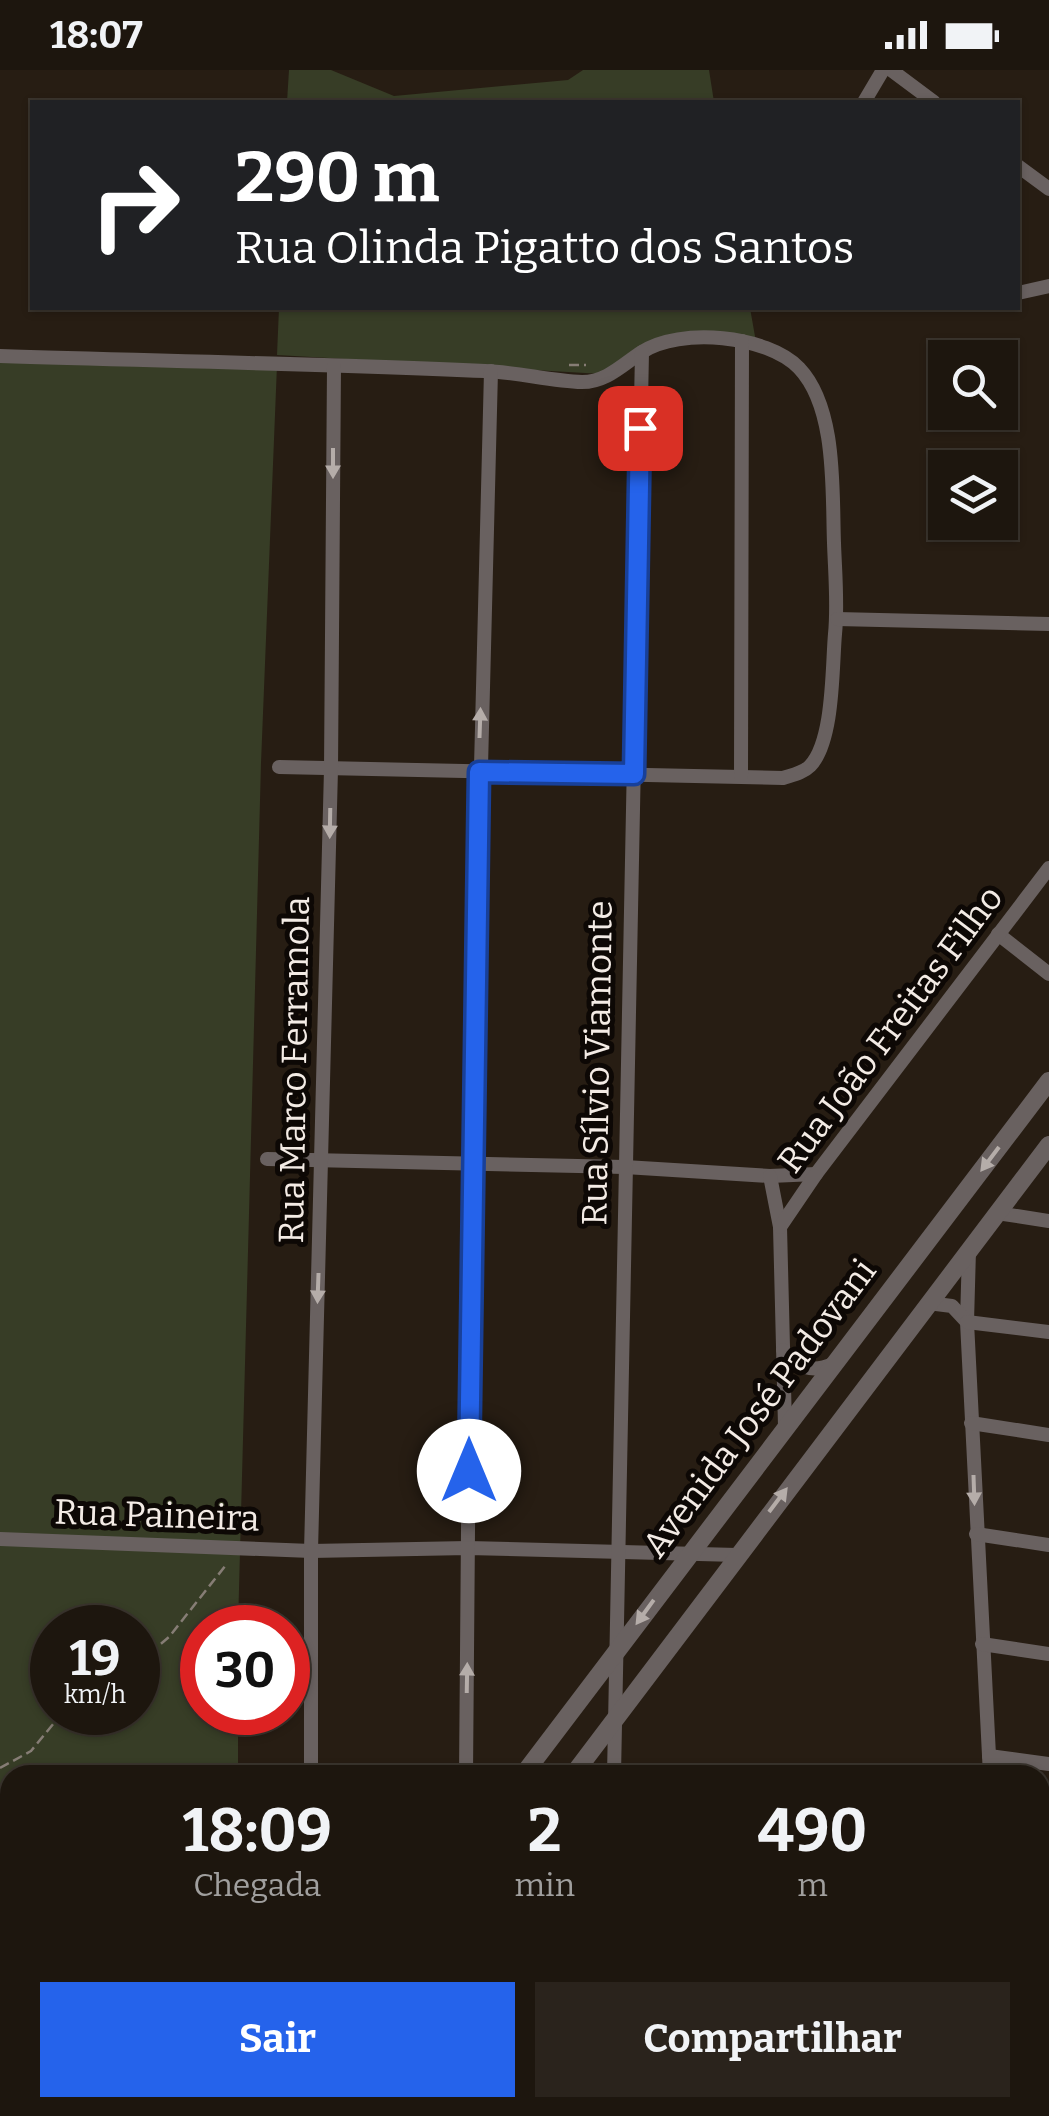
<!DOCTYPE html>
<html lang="pt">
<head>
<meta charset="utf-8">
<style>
	body { margin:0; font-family:Bitter,serif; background:#2a231c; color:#f1f3f6; height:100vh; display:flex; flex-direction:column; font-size:38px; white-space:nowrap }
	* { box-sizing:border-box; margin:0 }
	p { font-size:32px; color:#a09f9e }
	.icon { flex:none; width:55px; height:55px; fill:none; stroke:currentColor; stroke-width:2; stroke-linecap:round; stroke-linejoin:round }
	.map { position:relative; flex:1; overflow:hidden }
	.side { position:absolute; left:0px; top:1695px; width:1050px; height:352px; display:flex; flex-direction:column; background:#1d160e; border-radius:30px 30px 0 0; box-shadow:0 2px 8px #0004,0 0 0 2px #3b352e }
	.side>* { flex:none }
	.guide { position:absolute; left:30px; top:30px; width:990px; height:210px; border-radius:0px; box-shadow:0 2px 8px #0004,0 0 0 2px #3b352e; background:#202124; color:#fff; overflow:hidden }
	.buttons { position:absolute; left:928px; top:270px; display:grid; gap:20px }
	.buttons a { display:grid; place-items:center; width:90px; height:90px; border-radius:0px; background:#1d160e; box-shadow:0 2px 8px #0004,0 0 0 2px #3b352e; font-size:50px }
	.speed { position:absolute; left:30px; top:1535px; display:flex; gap:20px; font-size:50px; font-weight:700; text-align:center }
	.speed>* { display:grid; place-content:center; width:130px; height:130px; border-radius:50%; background:#1d160e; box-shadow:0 2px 8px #0004,0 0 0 2px #3b352e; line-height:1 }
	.speed small { font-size:25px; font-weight:400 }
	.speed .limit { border:15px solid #d22; background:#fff; color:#111 }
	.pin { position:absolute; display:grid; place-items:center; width:85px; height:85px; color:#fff; margin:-42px; border-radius:20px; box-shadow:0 5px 15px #0006 }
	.me { position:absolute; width:110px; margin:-55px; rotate:0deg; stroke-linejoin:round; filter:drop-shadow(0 0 8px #0008) }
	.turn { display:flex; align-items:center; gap:35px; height:210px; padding:0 40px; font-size:45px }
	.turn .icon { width:130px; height:130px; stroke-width:2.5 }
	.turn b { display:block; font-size:70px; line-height:85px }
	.eta { display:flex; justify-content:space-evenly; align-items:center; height:170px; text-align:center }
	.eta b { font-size:60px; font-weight:700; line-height:70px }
	.primary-button { display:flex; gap:20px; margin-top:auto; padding:20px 40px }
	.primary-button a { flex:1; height:115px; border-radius:0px; background:#2563eb; color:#fff; font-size:40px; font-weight:700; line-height:115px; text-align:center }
	.primary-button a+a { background:#2a231c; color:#f1f3f6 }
	.status { display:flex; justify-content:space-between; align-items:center; height:70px; padding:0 50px; background:#1d160e; direction:ltr }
	.status svg { height:28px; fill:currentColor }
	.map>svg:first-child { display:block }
	.green { fill:#373d26; fill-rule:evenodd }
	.building { fill:#463c47 }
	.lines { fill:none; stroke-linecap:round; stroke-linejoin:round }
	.path { stroke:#867d75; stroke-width:2.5; stroke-dasharray:10 5; stroke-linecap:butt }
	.minor { stroke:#696160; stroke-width:14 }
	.tertiary { stroke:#696160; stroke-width:18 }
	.secondary { stroke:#938685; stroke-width:20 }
	.oneway { fill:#b5ada9 }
	.route-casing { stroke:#184099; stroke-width:25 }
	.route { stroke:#2563eb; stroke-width:18 }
	.labels { text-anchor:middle; stroke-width:10; stroke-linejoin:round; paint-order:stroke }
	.street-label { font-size:35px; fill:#f3ebe5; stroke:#0d0805 }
</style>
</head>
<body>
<div class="status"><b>18:07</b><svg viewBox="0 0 49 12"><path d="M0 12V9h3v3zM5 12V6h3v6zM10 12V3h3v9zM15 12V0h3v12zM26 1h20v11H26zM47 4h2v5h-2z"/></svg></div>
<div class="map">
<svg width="1049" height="2046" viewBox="0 0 1049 2046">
	<rect width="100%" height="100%" fill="#271d13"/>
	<g class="green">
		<polygon points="289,0 331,0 394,26 568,10 583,0 709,0 714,32 287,32"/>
		<polygon points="279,238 750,238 756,272 695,263 602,304 277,285"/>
		<path d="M0,289L277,295L261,693L238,1557L202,1558V1642L238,1643V1705H10V1891L0,1890ZM52,1558H138V1642H52Z"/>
	</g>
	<polygon class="building" points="879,2038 987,2038 987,2046 880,2046"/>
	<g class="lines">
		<g class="path">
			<polyline points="569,295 586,295"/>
			<polyline points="138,1593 169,1567 226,1495"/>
			<polyline points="0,1698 31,1681 63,1642"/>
		</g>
		<g class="minor">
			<polyline points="891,0 934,32"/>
			<polyline points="864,32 883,0"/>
			<polyline points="1018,96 1049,119"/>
			<polyline points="1018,223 1049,216"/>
			<path d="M0,286C162,291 323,294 485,301C517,302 550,311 582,312C607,312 623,294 642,282C680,257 767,265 799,298C837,338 832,421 834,473C835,503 838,534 835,564C832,597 834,671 810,696C803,703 792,705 783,708L279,697"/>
			<polyline points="837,549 1049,554"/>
			<polyline points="741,706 742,271"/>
			<polyline points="998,864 1049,904"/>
			<polyline points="267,1089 625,1097 770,1106 816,1104"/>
			<polyline points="770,1106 780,1157 785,1356"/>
			<polyline points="997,1143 1049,1151"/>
			<polyline points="780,1157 816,1104 1049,798"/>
			<polyline points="969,1180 967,1252 990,1705"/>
			<polyline points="928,1233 952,1236 967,1252"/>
			<polyline points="967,1252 1049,1262"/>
			<path d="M783,1280C795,1298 813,1303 833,1294"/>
			<polyline points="971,1353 1049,1365"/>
			<polyline points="976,1464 1049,1475"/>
			<polyline points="0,1469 311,1481 468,1478 737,1485"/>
			<polyline points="982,1574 1049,1584"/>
			<polyline points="989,1686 1049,1694"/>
			<polyline points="311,1705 311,1481 331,699 334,296"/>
			<polyline points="466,1705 471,1093 491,301"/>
			<polyline points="614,1705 642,282"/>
			<polyline points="1040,1814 1049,1815"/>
			<polyline points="1040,1934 1049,1936"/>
			<polyline points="1011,2038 1011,2046"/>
			<polyline points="607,2046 608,2038"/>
		</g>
		<g class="tertiary">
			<polyline points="523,1705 1049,1011"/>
			<polyline points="573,1705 1049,1075"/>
			<polyline points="262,2046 269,2038"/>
			<polyline points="326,2046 328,2038"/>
		</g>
		<polyline class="secondary" points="0,2037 72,2046"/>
	</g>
	<defs><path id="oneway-solid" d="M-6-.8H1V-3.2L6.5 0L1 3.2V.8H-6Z" transform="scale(2.5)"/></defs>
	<g class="oneway">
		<use href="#oneway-solid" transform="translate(333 393) rotate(90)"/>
		<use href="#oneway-solid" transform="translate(480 653) rotate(-88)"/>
		<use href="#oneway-solid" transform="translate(330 753) rotate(91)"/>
		<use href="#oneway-solid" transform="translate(990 1089) rotate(127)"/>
		<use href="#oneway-solid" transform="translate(318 1218) rotate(92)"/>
		<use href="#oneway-solid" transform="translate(974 1420) rotate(88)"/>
		<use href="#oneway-solid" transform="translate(778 1430) rotate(-53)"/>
		<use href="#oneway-solid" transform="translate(645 1542) rotate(126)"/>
		<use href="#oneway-solid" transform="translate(467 1608) rotate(-89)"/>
	</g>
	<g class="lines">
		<g class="route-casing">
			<polyline id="route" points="469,1401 479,702 634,704 640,358"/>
		</g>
		<use href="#route" class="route"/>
	</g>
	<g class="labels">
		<g class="street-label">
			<text transform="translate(890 959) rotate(-53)" y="12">Rua João Freitas Filho</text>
			<text transform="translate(597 993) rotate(-89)" y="12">Rua Sílvio Viamonte</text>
			<text transform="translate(294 1000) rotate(-89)" y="12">Rua Marco Ferramola</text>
			<text transform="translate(759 1338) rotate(-53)" y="12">Avenida José Padovani</text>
			<text transform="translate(157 1445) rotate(2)" y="12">Rua Paineira</text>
		</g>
	</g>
</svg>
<div class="buttons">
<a><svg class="icon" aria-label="search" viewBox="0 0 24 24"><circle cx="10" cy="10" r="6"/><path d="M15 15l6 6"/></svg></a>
<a><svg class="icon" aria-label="layers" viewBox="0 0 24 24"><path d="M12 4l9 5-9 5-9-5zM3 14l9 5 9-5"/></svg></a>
</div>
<div class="speed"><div>19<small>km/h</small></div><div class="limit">30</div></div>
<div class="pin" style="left:640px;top:358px;background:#d93025"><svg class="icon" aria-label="arrive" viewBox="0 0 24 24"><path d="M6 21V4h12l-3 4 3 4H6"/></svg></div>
<svg class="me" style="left:469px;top:1401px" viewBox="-20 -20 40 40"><circle r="19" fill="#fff"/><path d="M0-13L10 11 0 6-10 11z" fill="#2563eb"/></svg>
<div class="guide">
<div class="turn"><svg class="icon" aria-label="right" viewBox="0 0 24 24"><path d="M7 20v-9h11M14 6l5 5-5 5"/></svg><div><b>290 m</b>Rua Olinda Pigatto dos Santos</div></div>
</div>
<section class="side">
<div class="eta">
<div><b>18:09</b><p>Chegada</p></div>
<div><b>2</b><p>min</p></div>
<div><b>490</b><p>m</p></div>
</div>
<div class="primary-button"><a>Sair</a><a>Compartilhar</a></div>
</section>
</div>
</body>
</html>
